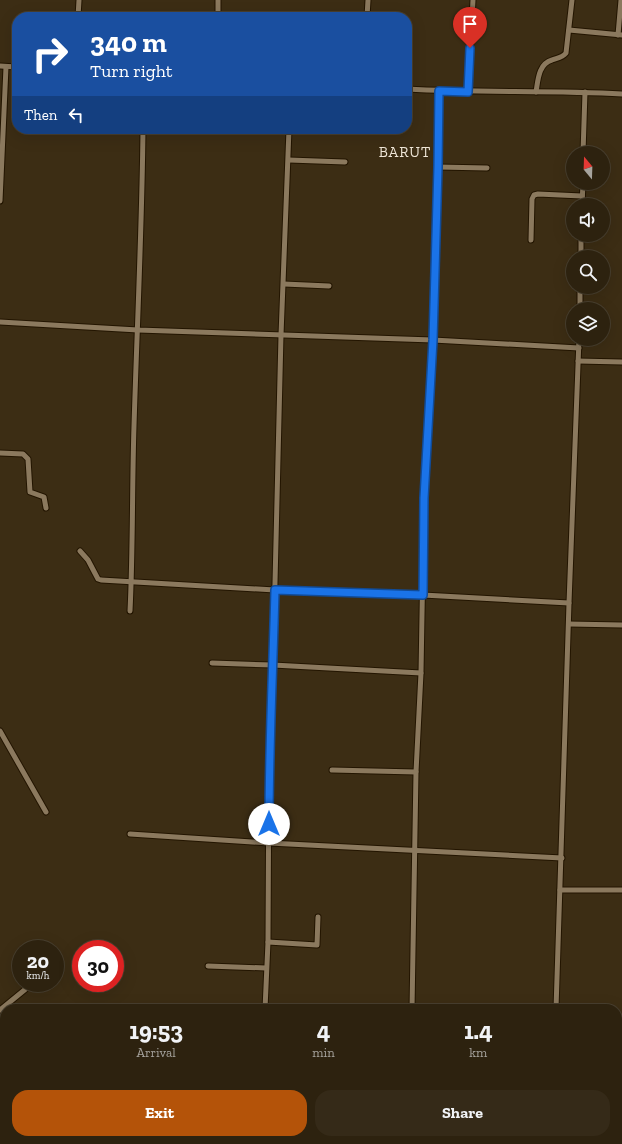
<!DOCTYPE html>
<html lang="en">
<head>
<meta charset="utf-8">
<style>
	body { margin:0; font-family:"Zilla Slab",serif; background:#352a18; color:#f1f3f6; height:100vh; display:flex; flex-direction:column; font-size:15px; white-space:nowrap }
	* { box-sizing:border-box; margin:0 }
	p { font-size:13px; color:#a7a49e }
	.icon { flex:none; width:22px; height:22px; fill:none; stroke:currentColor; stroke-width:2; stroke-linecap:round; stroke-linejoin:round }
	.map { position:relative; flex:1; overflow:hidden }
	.panel { position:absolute; left:0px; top:1004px; width:622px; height:140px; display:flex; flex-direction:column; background:#2d220f; border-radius:16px 16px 0 0; box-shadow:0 4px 16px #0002,0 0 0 1px #483f2f }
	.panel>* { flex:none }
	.top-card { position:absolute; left:12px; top:12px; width:400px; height:122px; border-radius:16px; box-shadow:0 4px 16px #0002,0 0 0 1px #483f2f; background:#1a4fa0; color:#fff; overflow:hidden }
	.needle { width:26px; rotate:341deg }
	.tools { position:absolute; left:566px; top:146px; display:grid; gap:8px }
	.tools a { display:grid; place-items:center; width:44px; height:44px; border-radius:50%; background:#2d220f; box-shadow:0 4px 16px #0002,0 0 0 1px #483f2f; font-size:20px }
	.speed { position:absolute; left:12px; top:940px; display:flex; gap:8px; font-size:20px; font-weight:700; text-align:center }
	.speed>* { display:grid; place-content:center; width:52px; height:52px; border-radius:50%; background:#2d220f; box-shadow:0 4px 16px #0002,0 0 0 1px #483f2f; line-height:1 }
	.speed small { font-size:10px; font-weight:400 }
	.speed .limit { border:6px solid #d22; background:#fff; color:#111 }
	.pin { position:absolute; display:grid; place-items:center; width:34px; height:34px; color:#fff; margin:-41px -17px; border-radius:50% 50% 50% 0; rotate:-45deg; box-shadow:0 0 4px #0007 }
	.pin .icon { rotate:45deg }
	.me { position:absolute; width:44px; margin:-22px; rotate:0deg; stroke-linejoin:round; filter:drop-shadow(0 0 3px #0008) }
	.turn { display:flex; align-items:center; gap:14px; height:84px; padding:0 12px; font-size:18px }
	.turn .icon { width:52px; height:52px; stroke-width:2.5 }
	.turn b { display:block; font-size:28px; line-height:34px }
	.then { display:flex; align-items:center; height:38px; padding:0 12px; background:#0003; gap:8px; font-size:15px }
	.eta { display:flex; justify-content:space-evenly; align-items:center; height:68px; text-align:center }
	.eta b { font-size:24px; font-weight:800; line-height:28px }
	.button { display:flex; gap:8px; margin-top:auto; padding:8px 12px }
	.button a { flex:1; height:46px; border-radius:16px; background:#b45309; color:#fff; font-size:16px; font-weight:800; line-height:46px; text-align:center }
	.button a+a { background:#352a18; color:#f1f3f6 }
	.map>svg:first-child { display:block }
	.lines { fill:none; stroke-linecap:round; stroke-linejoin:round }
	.minor-casing { stroke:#231500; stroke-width:7 }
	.minor { stroke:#8b795e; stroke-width:5 }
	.route-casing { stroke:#114b97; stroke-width:10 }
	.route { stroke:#1a73e8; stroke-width:7 }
	.labels { text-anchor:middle; stroke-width:3; stroke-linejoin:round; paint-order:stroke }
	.quarter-label { font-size:15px; letter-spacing:1px; fill:#efe6d7; stroke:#3c2d14 }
</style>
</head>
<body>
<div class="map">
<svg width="622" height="1144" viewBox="0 0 622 1144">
	<rect width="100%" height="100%" fill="#3c2d14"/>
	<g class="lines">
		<g class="minor-casing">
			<g id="minor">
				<polyline points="218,0 218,17"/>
				<polyline points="78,17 79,0"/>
				<polyline points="367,17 368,0"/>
				<polyline points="569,30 622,35"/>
				<polyline points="618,35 621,0"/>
				<polyline points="0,66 17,67"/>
				<path d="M407,89C479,93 550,90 622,94"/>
				<polyline points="468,92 473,0"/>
				<path d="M536,92C538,81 538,64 552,60C557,58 562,58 566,53L572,0"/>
				<polyline points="583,153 585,92"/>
				<polyline points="289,160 345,162"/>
				<polyline points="438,167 487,168"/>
				<polyline points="0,201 6,67"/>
				<polyline points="582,205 583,183"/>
				<polyline points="531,240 532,199 534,195 538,194 582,196"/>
				<polyline points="581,257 581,235"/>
				<polyline points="284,284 329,286"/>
				<polyline points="580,309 580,287"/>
				<polyline points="0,322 138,330 433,340 579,348"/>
				<polyline points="578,361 622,362"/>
				<polyline points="0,453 23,454 28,459 30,492 44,497 46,508"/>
				<polyline points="80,551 88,560 98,579 101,580 275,590 423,595 569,603"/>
				<path d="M130,611C133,550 132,488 134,426C137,327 142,228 143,129"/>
				<polyline points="569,624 622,625"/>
				<polyline points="212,663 273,665 421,673"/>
				<polyline points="0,731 46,812"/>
				<polyline points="332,770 416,772"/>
				<polyline points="130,834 269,843 562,858"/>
				<polyline points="560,890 622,890"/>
				<polyline points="268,942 317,945 318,917"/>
				<polyline points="208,966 266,968"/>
				<polyline points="265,1009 268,942 269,751 273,665 281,335 289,129"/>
				<polyline points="412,1009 416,772 421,673 424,499 433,340 438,167 439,91"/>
				<polyline points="556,1009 569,603 579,339"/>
				<polyline points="0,1010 33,983"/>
				<polyline points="0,1020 5,1026"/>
				<polyline points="617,1026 622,1026"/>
				<polyline points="92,1139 96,1144"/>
				<polyline points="71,1144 71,1139"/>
				<polyline points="261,1144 261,1139"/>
				<polyline points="307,1144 307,1139"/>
				<polyline points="408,1144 408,1139"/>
				<polyline points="553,1144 553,1139"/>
			</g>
		</g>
		<use href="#minor" class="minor"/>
	</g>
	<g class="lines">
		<g class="route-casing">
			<path id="route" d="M269,824C269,746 273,668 275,590L423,595L424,498L433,340L438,167L439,91L468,92L470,48"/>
		</g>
		<use href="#route" class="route"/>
	</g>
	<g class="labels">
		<g class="quarter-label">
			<text x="405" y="157">BARUT</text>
		</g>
	</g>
</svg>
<div class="tools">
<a><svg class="needle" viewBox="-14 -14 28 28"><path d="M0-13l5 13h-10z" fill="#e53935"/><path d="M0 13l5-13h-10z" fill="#a7a49e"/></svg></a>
<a><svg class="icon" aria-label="sound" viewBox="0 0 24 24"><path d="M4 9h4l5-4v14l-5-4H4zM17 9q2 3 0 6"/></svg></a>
<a><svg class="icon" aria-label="search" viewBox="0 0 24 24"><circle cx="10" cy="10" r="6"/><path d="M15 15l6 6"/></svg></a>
<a><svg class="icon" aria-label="layers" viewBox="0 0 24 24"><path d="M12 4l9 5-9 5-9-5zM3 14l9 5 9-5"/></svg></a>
</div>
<div class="speed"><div>20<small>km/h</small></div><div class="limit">30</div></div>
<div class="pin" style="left:470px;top:48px;background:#d93025"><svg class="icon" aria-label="arrive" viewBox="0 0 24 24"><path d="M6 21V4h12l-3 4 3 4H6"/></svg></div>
<svg class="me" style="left:269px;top:824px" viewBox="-20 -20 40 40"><circle r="19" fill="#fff"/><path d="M0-13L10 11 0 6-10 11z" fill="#1a73e8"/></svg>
<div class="top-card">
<div class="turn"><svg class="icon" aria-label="right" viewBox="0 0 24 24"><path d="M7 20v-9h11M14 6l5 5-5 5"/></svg><div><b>340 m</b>Turn right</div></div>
<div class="then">Then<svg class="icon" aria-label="left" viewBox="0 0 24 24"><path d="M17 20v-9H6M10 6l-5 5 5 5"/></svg></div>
</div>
<section class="panel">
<div class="eta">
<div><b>19:53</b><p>Arrival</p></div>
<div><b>4</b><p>min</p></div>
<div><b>1.4</b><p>km</p></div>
</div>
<div class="button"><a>Exit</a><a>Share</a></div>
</section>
</div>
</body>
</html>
